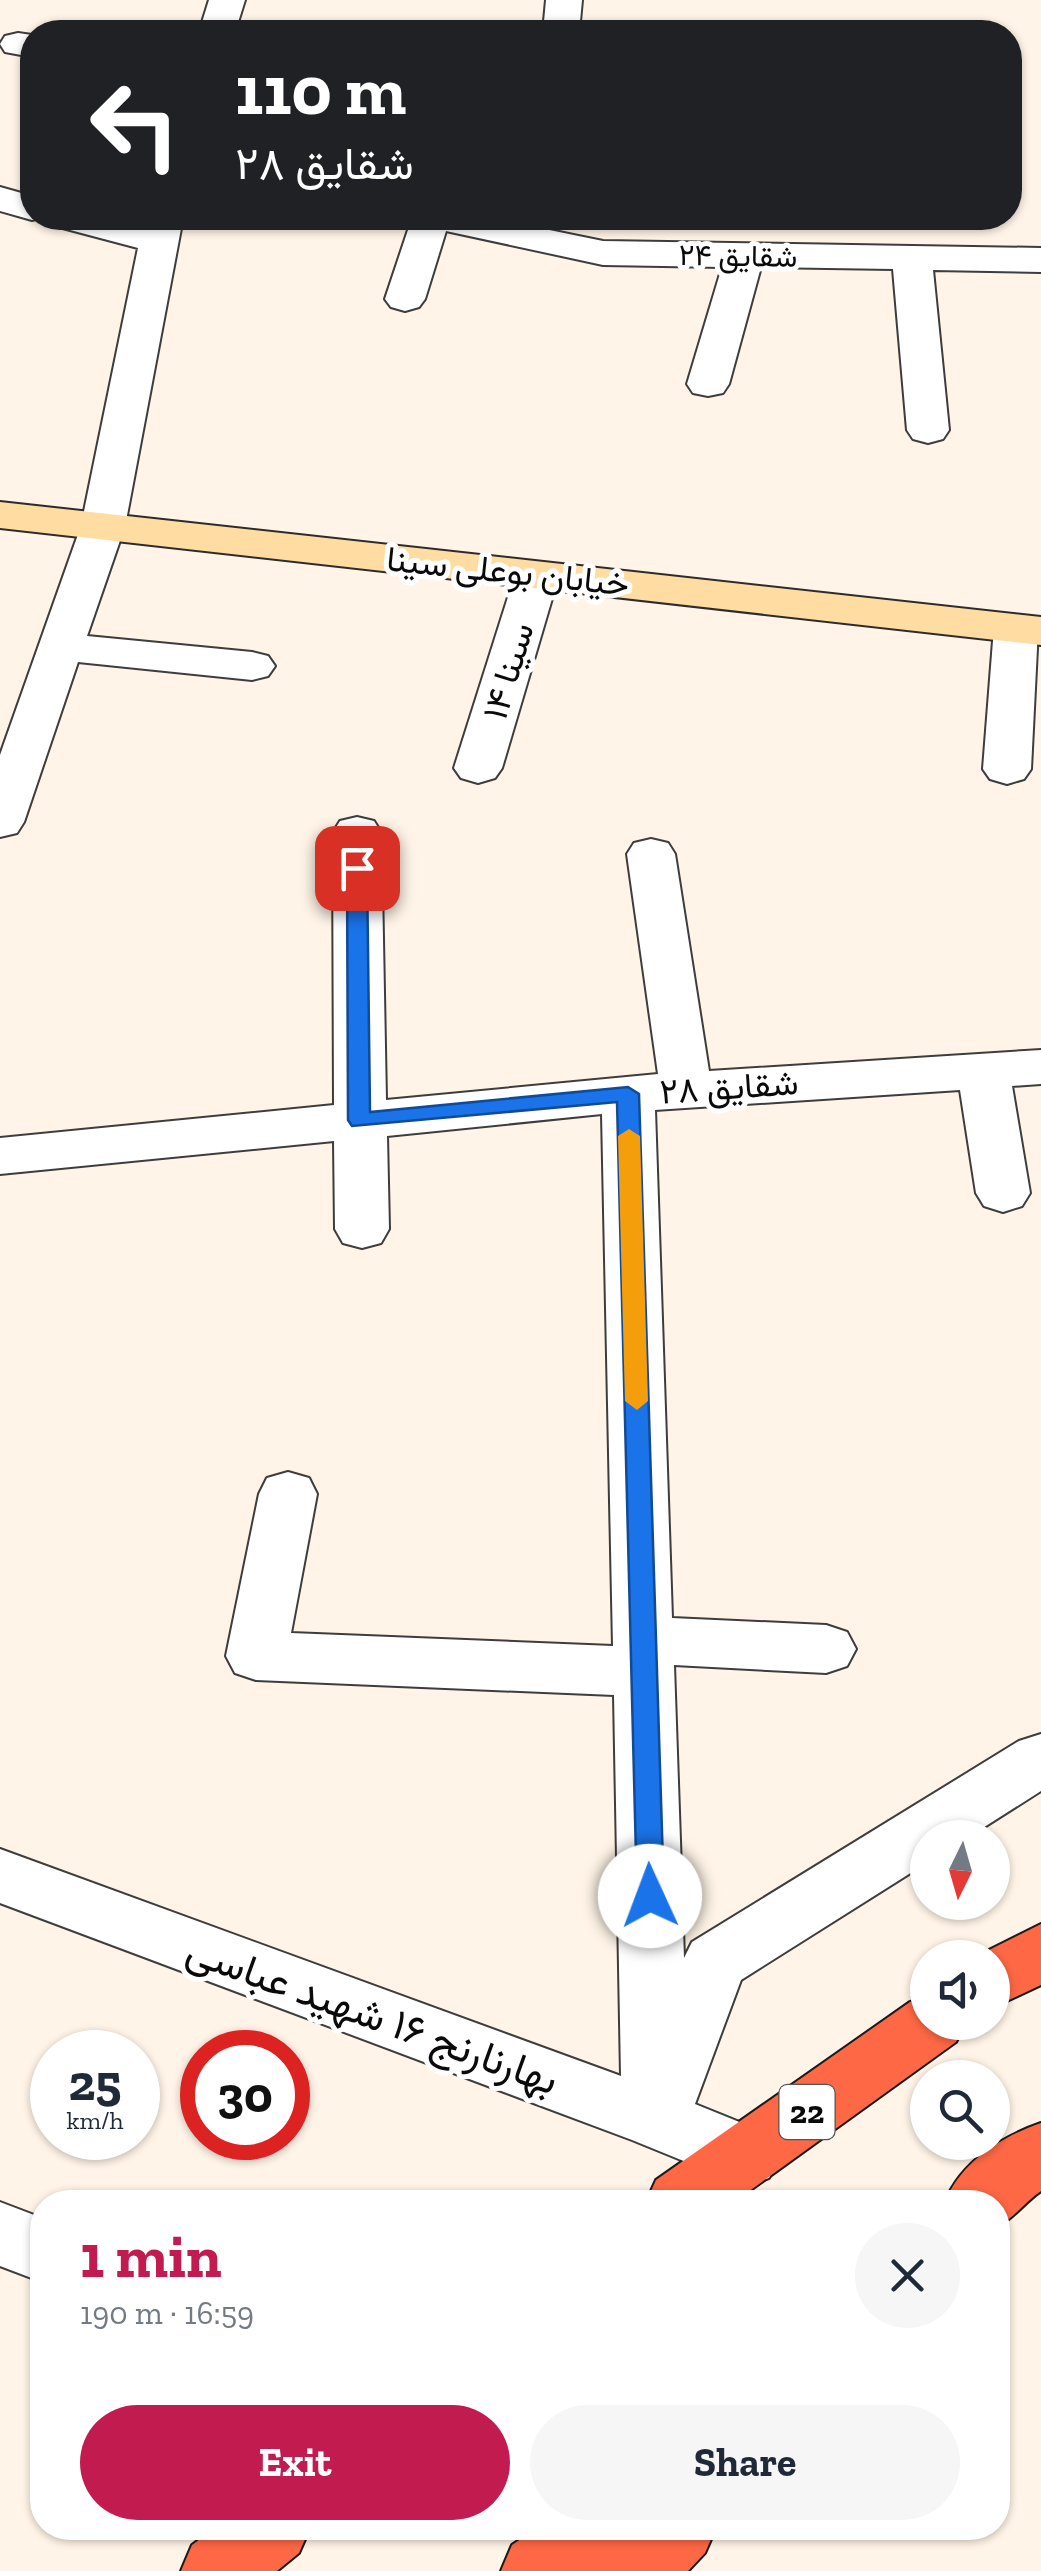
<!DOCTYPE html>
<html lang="en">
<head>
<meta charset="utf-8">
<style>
	body { margin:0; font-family:"Zilla Slab",Vazirmatn,serif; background:#f6f6f7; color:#1f2937; height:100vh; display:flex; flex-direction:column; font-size:38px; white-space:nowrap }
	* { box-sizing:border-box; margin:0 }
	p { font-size:32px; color:#747a83 }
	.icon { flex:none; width:55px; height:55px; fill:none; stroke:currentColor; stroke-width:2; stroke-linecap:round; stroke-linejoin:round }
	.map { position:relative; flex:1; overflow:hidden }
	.sheet { position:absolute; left:30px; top:2190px; width:980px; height:350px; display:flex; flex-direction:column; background:#fff; border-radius:40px; box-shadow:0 2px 8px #0004 }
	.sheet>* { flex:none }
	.top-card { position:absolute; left:20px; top:20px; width:1002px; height:210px; border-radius:40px; box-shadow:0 2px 8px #0004; background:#202124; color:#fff; overflow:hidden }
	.needle { width:65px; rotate:185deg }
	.fabs { position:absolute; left:910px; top:1820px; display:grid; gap:20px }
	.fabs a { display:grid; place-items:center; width:100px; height:100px; border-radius:50%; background:#fff; box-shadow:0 2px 8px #0004; font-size:50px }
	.speed { position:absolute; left:30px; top:2030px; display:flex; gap:20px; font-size:50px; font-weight:700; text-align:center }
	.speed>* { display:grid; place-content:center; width:130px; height:130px; border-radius:50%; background:#fff; box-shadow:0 2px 8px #0004; line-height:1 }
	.speed small { font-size:25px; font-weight:400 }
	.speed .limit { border:15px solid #d22; background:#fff; color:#111 }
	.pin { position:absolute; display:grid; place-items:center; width:85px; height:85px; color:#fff; margin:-42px; border-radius:20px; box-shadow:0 5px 15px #0006 }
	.me { position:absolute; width:110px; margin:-55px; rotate:358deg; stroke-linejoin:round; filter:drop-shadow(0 0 8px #0008) }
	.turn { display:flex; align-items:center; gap:35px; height:210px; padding:0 50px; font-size:45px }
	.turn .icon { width:130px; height:130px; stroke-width:2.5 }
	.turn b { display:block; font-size:70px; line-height:85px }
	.round { display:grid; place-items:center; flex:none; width:105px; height:105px; border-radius:52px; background:#f6f6f7 }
	.headline { display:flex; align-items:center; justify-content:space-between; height:170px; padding:0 50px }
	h1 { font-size:60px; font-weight:800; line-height:75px; color:#c11b4f }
	.button { display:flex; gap:20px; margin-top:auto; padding:20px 50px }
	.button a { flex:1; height:115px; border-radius:60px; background:#c11b4f; color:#fff; font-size:40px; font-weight:800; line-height:115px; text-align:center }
	.button a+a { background:#f6f6f7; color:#1f2937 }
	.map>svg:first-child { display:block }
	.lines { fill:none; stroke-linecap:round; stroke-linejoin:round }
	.street-casing { stroke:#3d3d3d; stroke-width:4 }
	.secondary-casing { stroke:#2c2c2c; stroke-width:4 }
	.highway-casing { stroke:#1b1b1b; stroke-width:4 }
	.street { fill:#fff; fill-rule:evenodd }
	.secondary { fill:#ffdca2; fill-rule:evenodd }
	.highway { fill:#fe6845; fill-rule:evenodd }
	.route { fill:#1a73e8; stroke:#114b97; stroke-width:2.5 }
	.slow { fill:#f59e0b }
	.labels { text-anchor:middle; stroke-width:10; stroke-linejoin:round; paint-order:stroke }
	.far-street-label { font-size:30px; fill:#0a0a0a; stroke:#fff }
	.shield { fill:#fff; stroke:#545454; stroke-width:2.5 }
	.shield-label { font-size:32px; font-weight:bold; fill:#0a0a0a }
	.street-label { font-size:35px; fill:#0a0a0a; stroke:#fff }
	.near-street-label { font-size:42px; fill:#0a0a0a; stroke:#fff }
</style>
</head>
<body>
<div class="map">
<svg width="1041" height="2571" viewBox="0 0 1041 2571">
	<rect width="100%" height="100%" fill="#fff4e7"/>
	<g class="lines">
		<g class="street-casing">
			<g id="street">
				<polygon points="209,0 245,0 235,32 199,32"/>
				<polygon points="546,0 582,0 579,32 543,32"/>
				<polygon points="18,33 32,35 32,57 5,52 0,44 5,36"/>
				<polygon points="0,187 32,196 32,218 40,218 32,220 0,211"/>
				<polygon points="50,218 112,218 143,226 145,218 183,218 125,526 87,636 252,652 268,656 275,666 268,676 252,680 78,662 24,822 17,833 0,837 0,755 81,526 138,248 55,226"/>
				<polygon points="412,218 491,218 603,241 1041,248 1041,272 933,270 949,430 943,439 928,443 913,439 907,430 893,269 761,267 729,384 723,393 708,396 693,393 687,384 722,267 603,265 446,231 425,299 419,307 405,311 391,307 385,299"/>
				<polygon points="537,562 553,566 559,575 502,768 495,778 478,783 461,778 454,768 515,575 521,566"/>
				<polygon points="1016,615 1032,618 1038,628 1031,769 1024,779 1007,784 990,779 983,769 994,628 1000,618"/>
				<polygon points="357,817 374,821 381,832 386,1100 658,1074 627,854 634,843 651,839 668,843 675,854 709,1071 1041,1050 1041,1084 1012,1086 1030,1193 1022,1206 1003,1212 984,1206 976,1193 960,1090 655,1110 672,1618 826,1625 847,1632 856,1649 847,1666 826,1673 674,1665 684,1958 692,1942 1019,1741 1041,1734 1041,1791 967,1838 928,1838 928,1862 741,1980 695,2104 769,2134 779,2156 769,2178 745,2186 632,2140 0,1903 0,1849 621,2076 614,1695 256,1680 235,1673 226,1656 259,1494 267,1478 288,1472 309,1478 317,1494 291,1633 613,1646 602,1114 387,1136 389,1229 381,1243 362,1248 343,1243 335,1229 334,1141 0,1174 0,1138 334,1105 333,832 340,821"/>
				<polygon points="0,2202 42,2218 42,2282 0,2266"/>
			</g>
		</g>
		<g class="secondary-casing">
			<polygon id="secondary" points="0,502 1041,617 1041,645 0,528"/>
		</g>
		<g class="highway-casing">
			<g id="highway">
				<polygon points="1041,1924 1041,1985 992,2008 992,1958 973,1958"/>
				<polygon points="928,1995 928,2022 966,2022 956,2042 734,2202 646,2202 656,2180 910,2002"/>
				<path d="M1041,2123V2191C1026,2201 1013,2219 998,2226V2202H945C961,2162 1001,2137 1041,2123Z"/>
				<polygon points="215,2528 310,2528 299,2553 277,2571 181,2571 192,2545"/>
				<polygon points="537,2528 716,2528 705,2553 688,2571 501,2571 512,2545"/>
			</g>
		</g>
		<use href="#street" class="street"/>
		<use href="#secondary" class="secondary"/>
		<use href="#highway" class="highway"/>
	</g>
	<polygon class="route" points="357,862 367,868 370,1112 628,1087 639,1094 664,1896 660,1903 650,1907 641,1903 637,1896 617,1102 352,1126 348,1120 347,868"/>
	<polygon class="slow" points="629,1129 640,1136 648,1401 637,1410 625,1401 618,1136"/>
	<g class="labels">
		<g class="far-street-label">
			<text transform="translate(738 256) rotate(1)" y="10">شقایق ۲۴</text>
		</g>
		<rect class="shield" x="779.5" y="2085" width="55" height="54" rx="8"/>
		<g class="shield-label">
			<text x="807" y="2123">22</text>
		</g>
		<g class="street-label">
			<text transform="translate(508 571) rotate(6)" y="12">خیابان بوعلی سینا</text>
			<text transform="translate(508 671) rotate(-73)" y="12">سینا ۱۴</text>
			<text transform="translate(729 1087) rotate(-4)" y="12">شقایق ۲۸</text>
		</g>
		<g class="near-street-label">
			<text transform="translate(373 2014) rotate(20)" y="15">بهارنارنج ۱۶ شهید عباسی</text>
		</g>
	</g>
</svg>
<div class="fabs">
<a><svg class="needle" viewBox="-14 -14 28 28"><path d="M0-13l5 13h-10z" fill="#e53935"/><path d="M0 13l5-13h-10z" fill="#747a83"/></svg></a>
<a><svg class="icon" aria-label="sound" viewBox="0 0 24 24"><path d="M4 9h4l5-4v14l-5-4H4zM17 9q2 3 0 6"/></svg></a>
<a><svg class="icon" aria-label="search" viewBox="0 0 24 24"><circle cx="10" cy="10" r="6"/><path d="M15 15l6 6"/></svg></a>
</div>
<div class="speed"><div>25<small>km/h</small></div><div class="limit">30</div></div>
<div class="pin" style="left:357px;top:868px;background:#d93025"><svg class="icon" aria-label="arrive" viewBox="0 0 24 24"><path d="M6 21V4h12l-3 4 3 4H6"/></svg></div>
<svg class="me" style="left:650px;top:1896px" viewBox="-20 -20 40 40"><circle r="19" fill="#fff"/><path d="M0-13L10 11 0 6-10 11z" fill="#1a73e8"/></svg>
<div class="top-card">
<div class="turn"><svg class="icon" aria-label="left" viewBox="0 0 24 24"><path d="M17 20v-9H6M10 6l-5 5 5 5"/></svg><div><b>110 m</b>شقایق ۲۸</div></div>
</div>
<section class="sheet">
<div class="headline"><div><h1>1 min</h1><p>190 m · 16:59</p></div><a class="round"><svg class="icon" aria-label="close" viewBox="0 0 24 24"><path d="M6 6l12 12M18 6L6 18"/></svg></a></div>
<div class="button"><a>Exit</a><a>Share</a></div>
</section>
</div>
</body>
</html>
